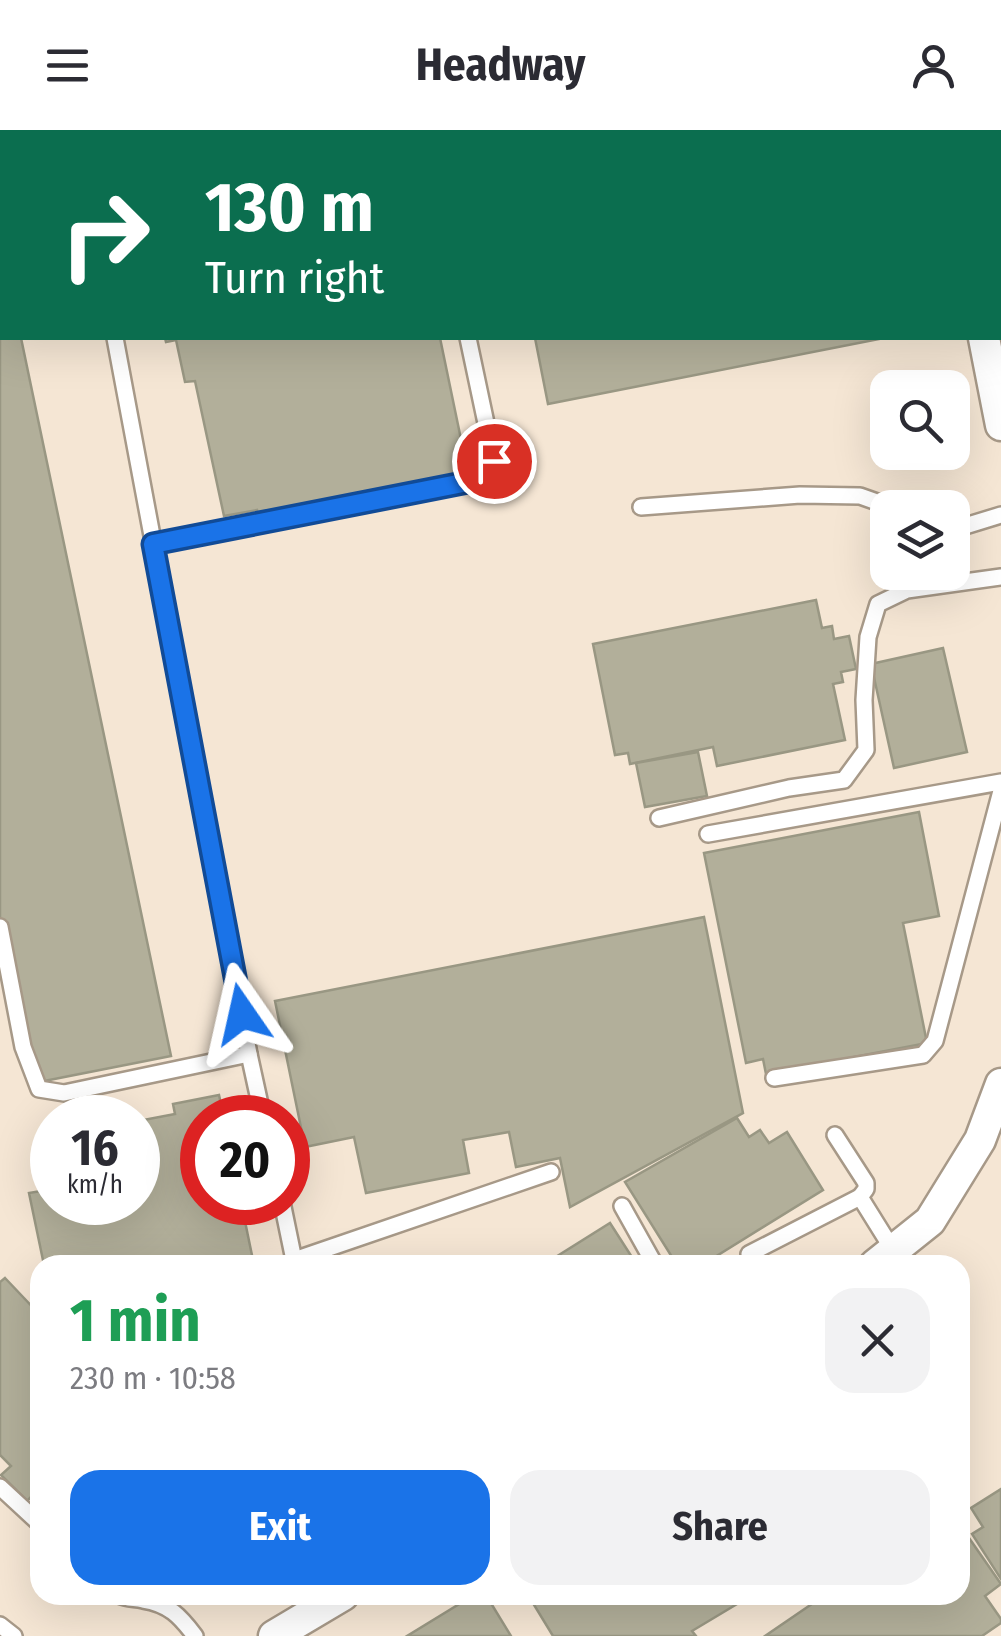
<!DOCTYPE html>
<html lang="en">
<head>
<meta charset="utf-8">
<style>
	body { margin:0; font-family:"Fira Sans Condensed",sans-serif; background:#f2f2f3; color:#2b2b33; height:100vh; display:flex; flex-direction:column; font-size:38px; white-space:nowrap }
	* { box-sizing:border-box; margin:0 }
	p { font-size:32px; color:#7c7c81 }
	.icon { flex:none; width:55px; height:55px; fill:none; stroke:currentColor; stroke-width:2; stroke-linecap:round; stroke-linejoin:round }
	.map { position:relative; flex:1; overflow:hidden }
	.side { position:absolute; left:30px; top:1125px; width:940px; height:350px; display:flex; flex-direction:column; background:#fff; border-radius:30px; box-shadow:0 10px 40px #0002 }
	.side>* { flex:none }
	.top-card { position:absolute; left:0px; top:0px; width:1002px; height:210px; box-shadow:0 10px 40px #0002; background:#0b6e4f; color:#fff; overflow:hidden }
	.controls { position:absolute; left:870px; top:240px; display:grid; gap:20px }
	.controls a { display:grid; place-items:center; width:100px; height:100px; border-radius:20px; background:#fff; box-shadow:0 10px 40px #0002; font-size:50px }
	.speed { position:absolute; left:30px; top:965px; display:flex; gap:20px; font-size:50px; font-weight:700; text-align:center }
	.speed>* { display:grid; place-content:center; width:130px; height:130px; border-radius:50%; background:#fff; box-shadow:0 10px 40px #0002; line-height:1 }
	.speed small { font-size:25px; font-weight:400 }
	.speed .limit { border:15px solid #d22; background:#fff; color:#111 }
	.pin { position:absolute; display:grid; place-items:center; width:85px; height:85px; color:#fff; margin:-42px; border:5px solid #fff; border-radius:50%; box-shadow:0 2px 10px #0007 }
	.me { position:absolute; width:110px; margin:-55px; rotate:349deg; stroke-linejoin:round; filter:drop-shadow(0 0 8px #0008) }
	.turn { display:flex; align-items:center; gap:35px; height:210px; padding:0 40px; font-size:45px }
	.turn .icon { width:130px; height:130px; stroke-width:2.5 }
	.turn b { display:block; font-size:70px; line-height:85px }
	.round { display:grid; place-items:center; flex:none; width:105px; height:105px; border-radius:30px; background:#f2f2f3 }
	.summary { display:flex; align-items:center; justify-content:space-between; height:170px; padding:0 40px }
	h1 { font-size:60px; font-weight:700; line-height:75px; color:#1e9e55 }
	.action { display:flex; gap:20px; margin-top:auto; padding:20px 40px }
	.action a { flex:1; height:115px; border-radius:30px; background:#1a73e8; color:#fff; font-size:40px; font-weight:700; line-height:115px; text-align:center }
	.action a+a { background:#f2f2f3; color:#2b2b33 }
	header { display:flex; justify-content:space-between; align-items:center; height:130px; padding:0 40px; background:#fff; font-size:45px; font-weight:700 }
	.map>svg:first-child { display:block }
	.building { fill:#b2af9a; stroke:#999783; stroke-width:2.5 }
	.lines { fill:none; stroke-linecap:round; stroke-linejoin:round }
	.service-casing { stroke:#a79988; stroke-width:20 }
	.minor-casing { stroke:#a79988; stroke-width:35 }
	.service { stroke:#fff; stroke-width:15 }
	.minor { stroke:#fff; stroke-width:30 }
	.route-casing { stroke:#114b97; stroke-width:25 }
	.route { stroke:#1a73e8; stroke-width:18 }
</style>
</head>
<body>
<header><svg class="icon" aria-label="menu" viewBox="0 0 24 24"><path d="M4 6h16M4 12h16M4 18h16"/></svg>Headway<svg class="icon" aria-label="person" viewBox="0 0 24 24"><circle cx="12" cy="8" r="4"/><path d="M4 21q1-7 8-7t8 7"/></svg></header>
<div class="map">
<svg width="1001" height="1506" viewBox="0 0 1001 1506">
	<rect width="100%" height="100%" fill="#f5e6d4"/>
	<g class="building">
		<polygon points="0,0 6,0 6,2 2,2 2,164 0,164"/>
		<polygon points="0,204 2,204 2,208 21,208 171,926 29,954 0,813"/>
		<polygon points="165,208 440,208 468,343 258,385 257,380 224,386 195,251 185,252 176,210 166,212"/>
		<polygon points="535,208 884,208 548,274"/>
		<polygon points="816,470 822,498 832,496 834,509 849,506 856,539 841,542 843,552 833,554 845,610 717,636 713,617 630,634 628,623 615,625 593,514"/>
		<polygon points="943,518 967,622 894,638 871,534"/>
		<polygon points="698,622 707,666 645,677 636,633"/>
		<polygon points="919,682 939,786 903,793 927,913 766,944 763,929 746,933 704,723"/>
		<polygon points="704,787 743,983 570,1077 560,1028 516,1037 509,1002 463,1010 469,1043 366,1063 354,1007 305,1017 275,871"/>
		<polygon points="219,965 224,988 202,988 202,1072 241,1072 254,1135 44,1135 29,1063 47,1060 38,1018 52,1015 52,1072 138,1072 138,991 175,984 173,974"/>
		<polygon points="737,988 749,1007 760,1000 769,1013 787,1002 823,1060 702,1135 677,1135 625,1052"/>
		<polygon points="610,1093 637,1135 543,1135"/>
		<polygon points="5,1148 40,1185 40,1358 27,1371 1,1345 11,1336 0,1325 0,1152"/>
		<polygon points="1001,1359 1001,1449 972,1404 983,1397 971,1378"/>
		<polygon points="960,1395 1001,1454 985,1466 1001,1489 1001,1493 982,1506 765,1506 825,1465 960,1465"/>
		<polygon points="474,1465 486,1465 511,1506 407,1506"/>
		<polygon points="528,1465 752,1465 692,1501 696,1506 553,1506"/>
	</g>
	<g class="lines">
		<g class="service-casing">
			<g id="service">
				<polyline points="76,0 76,2"/>
				<polyline points="115,208 249,924 263,988"/>
				<polyline points="641,377 800,365 860,366 894,378"/>
				<polyline points="952,400 1001,385"/>
				<polyline points="153,414 478,350 492,337 494,331 468,208"/>
				<polyline points="659,688 789,658 844,650 866,620 864,570 868,507 878,474 907,460 1001,447"/>
				<polyline points="708,704 1001,652"/>
				<polyline points="0,797 23,917 39,959 64,963 249,924"/>
				<polyline points="774,948 923,925 935,911 1001,661"/>
				<polyline points="835,1005 866,1053 866,1059 860,1067"/>
				<polyline points="282,1072 295,1135"/>
				<polyline points="622,1076 655,1135"/>
				<polyline points="749,1124 860,1067 893,1120"/>
				<polyline points="294,1130 551,1042"/>
				<polyline points="0,1357 40,1394"/>
				<path d="M119,1465C127,1469 134,1468 143,1470C169,1474 180,1486 195,1506"/>
				<polyline points="0,1495 14,1506"/>
			</g>
		</g>
		<g class="minor-casing">
			<g id="minor">
				<polyline points="946,0 946,2"/>
				<polyline points="984,208 1001,295"/>
				<polyline points="875,1135 930,1091 980,1010 1001,954"/>
				<polyline points="274,1506 343,1465"/>
			</g>
		</g>
		<use href="#service" class="service"/>
		<use href="#minor" class="minor"/>
	</g>
	<g class="lines">
		<g class="route-casing">
			<polyline id="route" points="242,884 153,414 478,350 492,337 494,331"/>
		</g>
		<use href="#route" class="route"/>
	</g>
</svg>
<div class="controls">
<a><svg class="icon" aria-label="search" viewBox="0 0 24 24"><circle cx="10" cy="10" r="6"/><path d="M15 15l6 6"/></svg></a>
<a><svg class="icon" aria-label="layers" viewBox="0 0 24 24"><path d="M12 4l9 5-9 5-9-5zM3 14l9 5 9-5"/></svg></a>
</div>
<div class="speed"><div>16<small>km/h</small></div><div class="limit">20</div></div>
<div class="pin" style="left:494px;top:331px;background:#d93025"><svg class="icon" aria-label="arrive" viewBox="0 0 24 24"><path d="M6 21V4h12l-3 4 3 4H6"/></svg></div>
<svg class="me" style="left:242px;top:884px" viewBox="-20 -20 40 40"><path d="M0-17L14 15 0 8-14 15z" fill="#1a73e8" stroke="#fff" stroke-width="4"/></svg>
<div class="top-card">
<div class="turn"><svg class="icon" aria-label="right" viewBox="0 0 24 24"><path d="M7 20v-9h11M14 6l5 5-5 5"/></svg><div><b>130 m</b>Turn right</div></div>
</div>
<section class="side">
<div class="summary"><div><h1>1 min</h1><p>230 m · 10:58</p></div><a class="round"><svg class="icon" aria-label="close" viewBox="0 0 24 24"><path d="M6 6l12 12M18 6L6 18"/></svg></a></div>
<div class="action"><a>Exit</a><a>Share</a></div>
</section>
</div>
</body>
</html>
